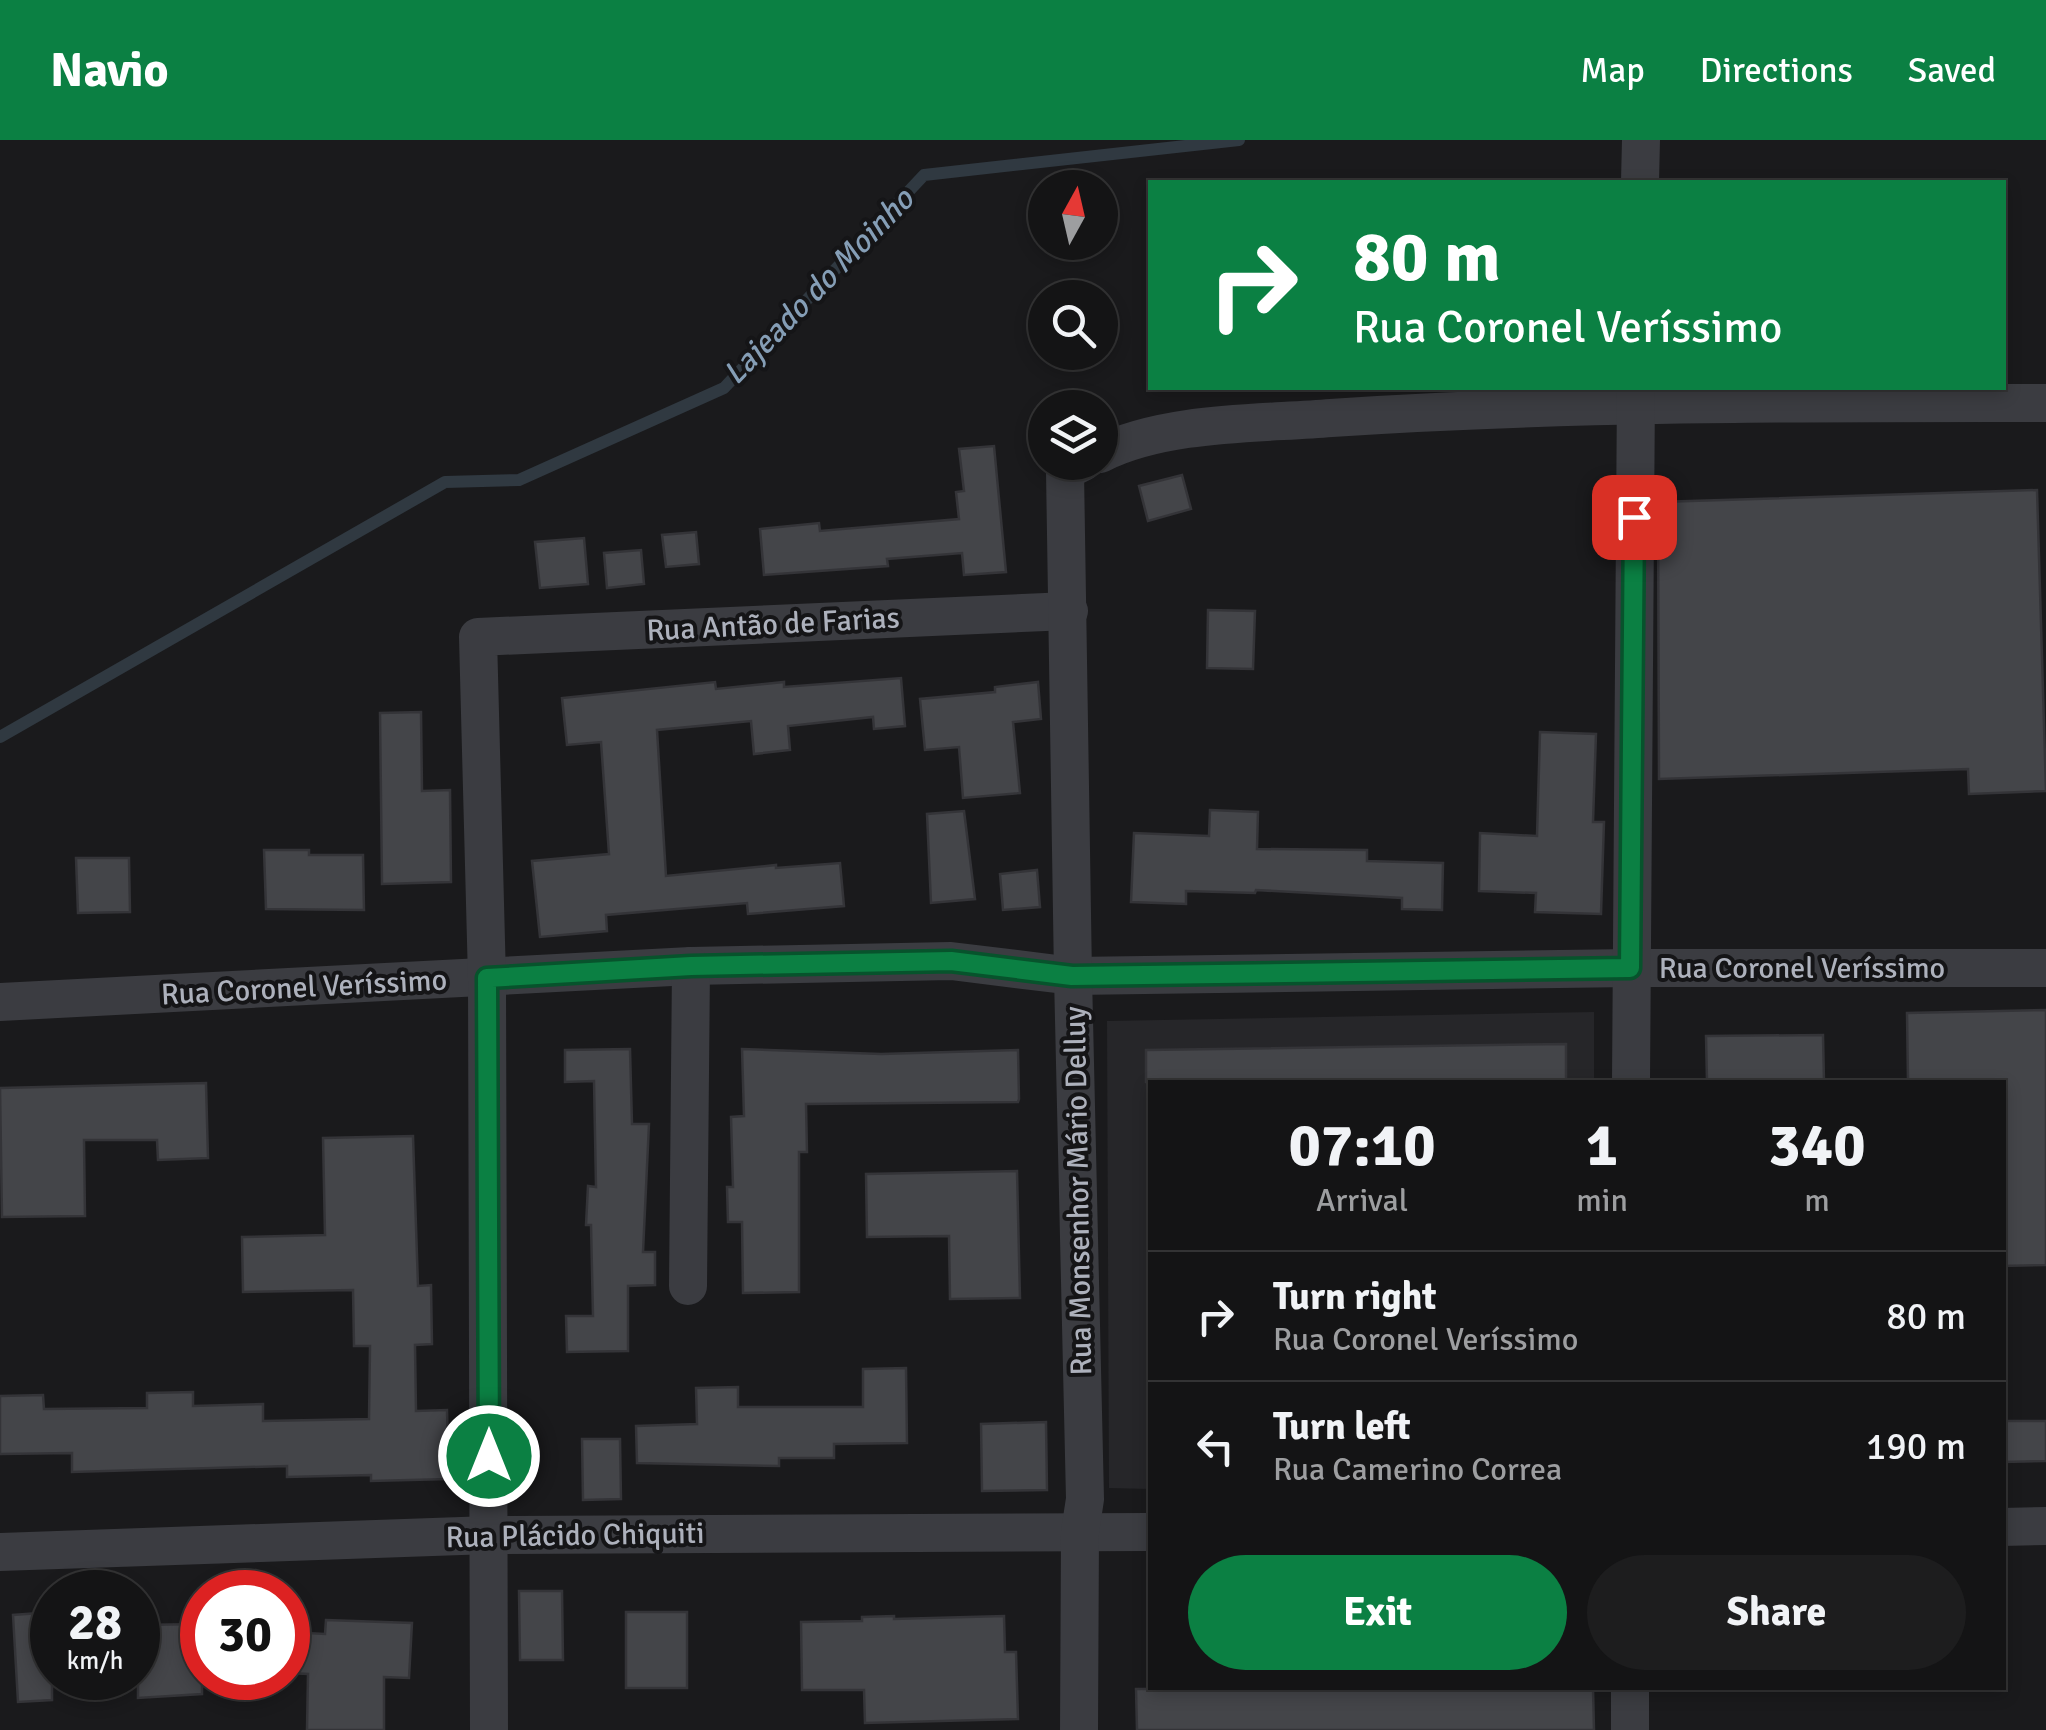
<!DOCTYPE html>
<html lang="en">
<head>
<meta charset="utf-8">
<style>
	body { margin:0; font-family:Signika,sans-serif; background:#1d1d1e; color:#f1f3f6; height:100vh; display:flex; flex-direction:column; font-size:38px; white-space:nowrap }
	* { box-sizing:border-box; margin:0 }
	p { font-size:32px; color:#9d9ea0 }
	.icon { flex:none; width:55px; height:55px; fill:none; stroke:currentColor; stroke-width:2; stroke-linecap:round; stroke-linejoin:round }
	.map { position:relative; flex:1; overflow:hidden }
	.drawer { position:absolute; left:1148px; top:940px; width:858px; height:610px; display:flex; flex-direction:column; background:#141415; border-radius:0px; box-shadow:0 5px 15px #0003,0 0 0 2px #333334 }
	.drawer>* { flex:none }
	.top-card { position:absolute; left:1148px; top:40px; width:858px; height:210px; border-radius:0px; box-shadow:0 5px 15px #0003,0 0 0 2px #333334; background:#0b8043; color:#fff; overflow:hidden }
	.needle { width:65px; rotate:8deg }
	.tools { position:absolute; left:1028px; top:30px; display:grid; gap:20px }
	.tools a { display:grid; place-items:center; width:90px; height:90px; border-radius:50%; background:#141415; box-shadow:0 5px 15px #0003,0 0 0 2px #333334; font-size:50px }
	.speed { position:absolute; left:30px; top:1430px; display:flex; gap:20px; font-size:50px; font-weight:700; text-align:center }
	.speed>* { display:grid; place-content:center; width:130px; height:130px; border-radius:50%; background:#141415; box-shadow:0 5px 15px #0003,0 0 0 2px #333334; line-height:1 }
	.speed small { font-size:25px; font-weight:400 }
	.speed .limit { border:15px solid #d22; background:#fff; color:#111 }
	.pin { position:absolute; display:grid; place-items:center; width:85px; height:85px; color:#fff; margin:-42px; border-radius:20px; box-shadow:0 5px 15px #0006 }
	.me { position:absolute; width:110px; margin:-55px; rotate:0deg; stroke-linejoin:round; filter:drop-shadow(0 0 8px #0008) }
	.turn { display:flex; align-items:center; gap:35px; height:210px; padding:0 40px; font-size:45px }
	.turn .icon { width:130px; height:130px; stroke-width:2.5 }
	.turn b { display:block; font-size:70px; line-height:85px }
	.eta { display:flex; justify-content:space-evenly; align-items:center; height:170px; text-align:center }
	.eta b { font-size:60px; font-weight:700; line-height:70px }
	.cta { display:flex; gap:20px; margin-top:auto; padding:20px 40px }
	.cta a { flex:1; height:115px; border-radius:60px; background:#0b8043; color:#fff; font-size:40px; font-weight:700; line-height:115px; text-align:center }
	.cta a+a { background:#1d1d1e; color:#f1f3f6 }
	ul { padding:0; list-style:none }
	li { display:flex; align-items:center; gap:30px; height:130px; padding:0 40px; border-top:2px solid #333334 }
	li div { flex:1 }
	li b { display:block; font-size:38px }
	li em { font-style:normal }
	header { display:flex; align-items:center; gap:60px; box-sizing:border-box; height:140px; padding:0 50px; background:#0b8043; color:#fff }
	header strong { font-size:48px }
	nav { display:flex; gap:55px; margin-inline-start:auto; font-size:35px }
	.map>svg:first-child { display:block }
	.built { fill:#262629 }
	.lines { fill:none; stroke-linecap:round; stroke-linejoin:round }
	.stream { stroke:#303941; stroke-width:12 }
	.building { fill:#444549; stroke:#343438; stroke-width:2.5 }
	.street { stroke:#3b3c41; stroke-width:38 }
	.route-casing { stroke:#07532c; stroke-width:25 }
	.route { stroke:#0b8043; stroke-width:18 }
	.labels { text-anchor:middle; stroke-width:8; stroke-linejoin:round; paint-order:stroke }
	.street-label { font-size:30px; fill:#adb1bc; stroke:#151517 }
	.water-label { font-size:32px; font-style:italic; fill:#859eb6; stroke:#151517 }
</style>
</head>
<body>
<header>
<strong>Navio</strong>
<nav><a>Map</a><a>Directions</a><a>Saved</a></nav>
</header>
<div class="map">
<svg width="2046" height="1590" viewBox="0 0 2046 1590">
	<rect width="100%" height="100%" fill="#1a1a1c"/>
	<polygon class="built" points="1594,872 1594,942 1150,942 1150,1349 1109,1348 1107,881"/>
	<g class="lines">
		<polyline class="stream" points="0,597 445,342 519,340 724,248 924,35 1239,0"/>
	</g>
	<g class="building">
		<polygon points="994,306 1006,432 964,435 962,413 887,419 888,426 764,435 760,389 819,383 820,391 959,379 956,352 964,351 959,309"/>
		<polygon points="1182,335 1191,369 1148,381 1139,346"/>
		<polygon points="2037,350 2046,651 1969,654 1968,629 1659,639 1658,362"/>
		<polygon points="696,392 699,424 666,427 662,395"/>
		<polygon points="584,398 588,444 540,448 535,402"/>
		<polygon points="641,410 644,444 607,448 604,413"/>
		<polygon points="1208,470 1255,471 1253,529 1207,528"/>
		<polygon points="901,538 905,586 874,589 873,577 788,586 790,610 754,614 751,581 657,590 666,736 776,725 776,728 840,723 844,766 748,774 747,763 606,775 607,791 540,797 532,721 609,714 601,602 567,605 562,558 715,542 716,549 784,542 784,547"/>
		<polygon points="1038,542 1041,579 1013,582 1020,653 963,658 959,607 925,610 920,559 995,552 995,547"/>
		<polygon points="421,572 422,651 450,650 451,742 382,744 380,573"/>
		<polygon points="1540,592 1596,594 1593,682 1604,682 1601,774 1535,772 1536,753 1479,751 1480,693 1537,696"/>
		<polygon points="1210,670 1258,672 1257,709 1367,710 1367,721 1443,723 1442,770 1402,769 1402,758 1256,750 1255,753 1186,751 1186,764 1131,762 1134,693 1209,696"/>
		<polygon points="964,671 975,759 931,763 927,674"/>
		<polygon points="264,710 309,710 309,715 363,715 364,770 266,769"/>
		<polygon points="76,718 129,718 130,772 78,773"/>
		<polygon points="1037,730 1040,767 1003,770 1000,734"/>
		<polygon points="2046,870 2046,1125 2002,1126 2002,942 1908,942 1907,873"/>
		<polygon points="1823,895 1824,942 1707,942 1706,896"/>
		<polygon points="1566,904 1566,942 1146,942 1146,910"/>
		<polygon points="630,909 632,984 649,984 643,1112 655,1112 655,1145 628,1146 628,1211 567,1212 566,1176 593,1176 591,1085 586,1085 588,1046 596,1047 594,941 565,942 565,910"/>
		<polygon points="742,909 881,914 1018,910 1019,959 1018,962 806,964 807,1012 799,1012 799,1152 743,1153 742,1082 728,1082 727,1047 733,1047 731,977 744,976"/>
		<polygon points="206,943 208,1018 158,1020 157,1000 84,1000 85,1076 2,1077 0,948"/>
		<polygon points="413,996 418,1146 431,1145 432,1204 415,1205 416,1271 447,1270 449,1339 371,1341 371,1335 287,1337 287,1326 72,1332 72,1313 0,1314 0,1256 43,1255 44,1269 147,1268 147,1253 193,1252 193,1266 263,1264 263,1281 369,1279 370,1206 354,1206 353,1150 243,1152 242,1097 325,1095 323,998"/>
		<polygon points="1017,1031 1020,1158 950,1159 949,1096 867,1097 866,1034"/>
		<polygon points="906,1228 907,1303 834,1304 834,1318 779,1318 779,1326 637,1323 636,1286 697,1284 696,1248 738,1247 738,1267 863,1267 863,1229"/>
		<polygon points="2004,1281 2046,1281 2046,1321 2004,1322"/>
		<polygon points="1046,1282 1047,1350 982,1351 981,1284"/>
		<polygon points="582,1299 620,1299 621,1359 583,1360"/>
		<polygon points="519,1451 562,1451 563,1520 520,1520"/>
		<polygon points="52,1472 52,1560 18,1562 13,1475"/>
		<rect x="626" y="1472" width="61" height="76"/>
		<polygon points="894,1476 894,1479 1004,1476 1005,1512 1016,1512 1018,1579 865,1583 864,1550 802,1550 801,1482 862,1481 862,1477"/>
		<polygon points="326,1480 412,1483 409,1538 384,1537 384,1590 307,1590 308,1534 288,1533 288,1492 325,1494"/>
		<polygon points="202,1484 202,1554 138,1558 138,1485"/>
		<polygon points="1406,1548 1593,1548 1594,1590 1137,1590 1136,1549"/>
	</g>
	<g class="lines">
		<g class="street">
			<polyline points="1640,42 1641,0"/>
			<path d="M1100,314C1165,281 1259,284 1331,278C1570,262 1807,263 2046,263"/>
			<polyline points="0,862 691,826 951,821 1073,836 1630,828 2046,828"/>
			<polyline points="1631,942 1636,248"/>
			<polyline points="688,1146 691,826"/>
			<polyline points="2002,1387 2046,1386"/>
			<polyline points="0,1412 490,1395 1150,1392"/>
			<polyline points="489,1590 487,839 478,497 1069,471"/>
			<polyline points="1079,1590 1080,1392 1085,1359 1073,836 1065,331 1083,322"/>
			<polyline points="1630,1590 1630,1548"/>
		</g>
	</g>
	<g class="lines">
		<g class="route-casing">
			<polyline id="route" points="489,1316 487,838 691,826 951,821 1072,836 1630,828 1634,377"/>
		</g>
		<use href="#route" class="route"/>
	</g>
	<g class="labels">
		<g class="street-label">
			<text transform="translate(773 484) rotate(-3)" y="10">Rua Antão de Farias</text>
			<text x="1802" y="838">Rua Coronel Veríssimo</text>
			<text transform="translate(304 847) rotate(-3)" y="10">Rua Coronel Veríssimo</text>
			<text transform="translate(1078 1051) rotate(-91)" y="10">Rua Monsenhor Mário Delluy</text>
			<text transform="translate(575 1395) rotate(-1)" y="10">Rua Plácido Chiquiti</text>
		</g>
		<g class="water-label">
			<text transform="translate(818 146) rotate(-46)" y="11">Lajeado do Moinho</text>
		</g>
	</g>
</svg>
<div class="tools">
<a><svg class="needle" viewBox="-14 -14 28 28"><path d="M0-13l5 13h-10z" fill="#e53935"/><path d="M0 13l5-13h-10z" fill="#9d9ea0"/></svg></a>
<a><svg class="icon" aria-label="search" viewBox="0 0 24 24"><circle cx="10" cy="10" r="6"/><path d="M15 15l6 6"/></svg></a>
<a><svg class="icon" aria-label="layers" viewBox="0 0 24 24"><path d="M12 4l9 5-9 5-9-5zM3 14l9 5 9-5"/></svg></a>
</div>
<div class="speed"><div>28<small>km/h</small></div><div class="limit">30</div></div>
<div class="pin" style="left:1634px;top:377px;background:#d93025"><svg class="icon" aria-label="arrive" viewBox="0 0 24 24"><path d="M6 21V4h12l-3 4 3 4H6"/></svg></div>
<svg class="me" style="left:489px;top:1316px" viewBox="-20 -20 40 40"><circle r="17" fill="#0b8043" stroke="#fff" stroke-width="3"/><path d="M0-11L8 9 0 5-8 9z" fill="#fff"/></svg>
<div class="top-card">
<div class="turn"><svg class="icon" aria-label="right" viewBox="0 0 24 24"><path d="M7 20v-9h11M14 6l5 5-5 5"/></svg><div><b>80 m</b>Rua Coronel Veríssimo</div></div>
</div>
<section class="drawer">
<div class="eta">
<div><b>07:10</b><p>Arrival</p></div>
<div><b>1</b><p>min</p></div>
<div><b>340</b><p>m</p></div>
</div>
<ul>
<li><svg class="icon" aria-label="right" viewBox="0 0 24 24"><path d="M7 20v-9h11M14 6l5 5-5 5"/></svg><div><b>Turn right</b><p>Rua Coronel Veríssimo</p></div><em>80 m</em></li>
<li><svg class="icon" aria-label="left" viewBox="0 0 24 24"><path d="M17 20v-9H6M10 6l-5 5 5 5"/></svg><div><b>Turn left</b><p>Rua Camerino Correa</p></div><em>190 m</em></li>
</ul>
<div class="cta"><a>Exit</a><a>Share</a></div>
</section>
</div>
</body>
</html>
